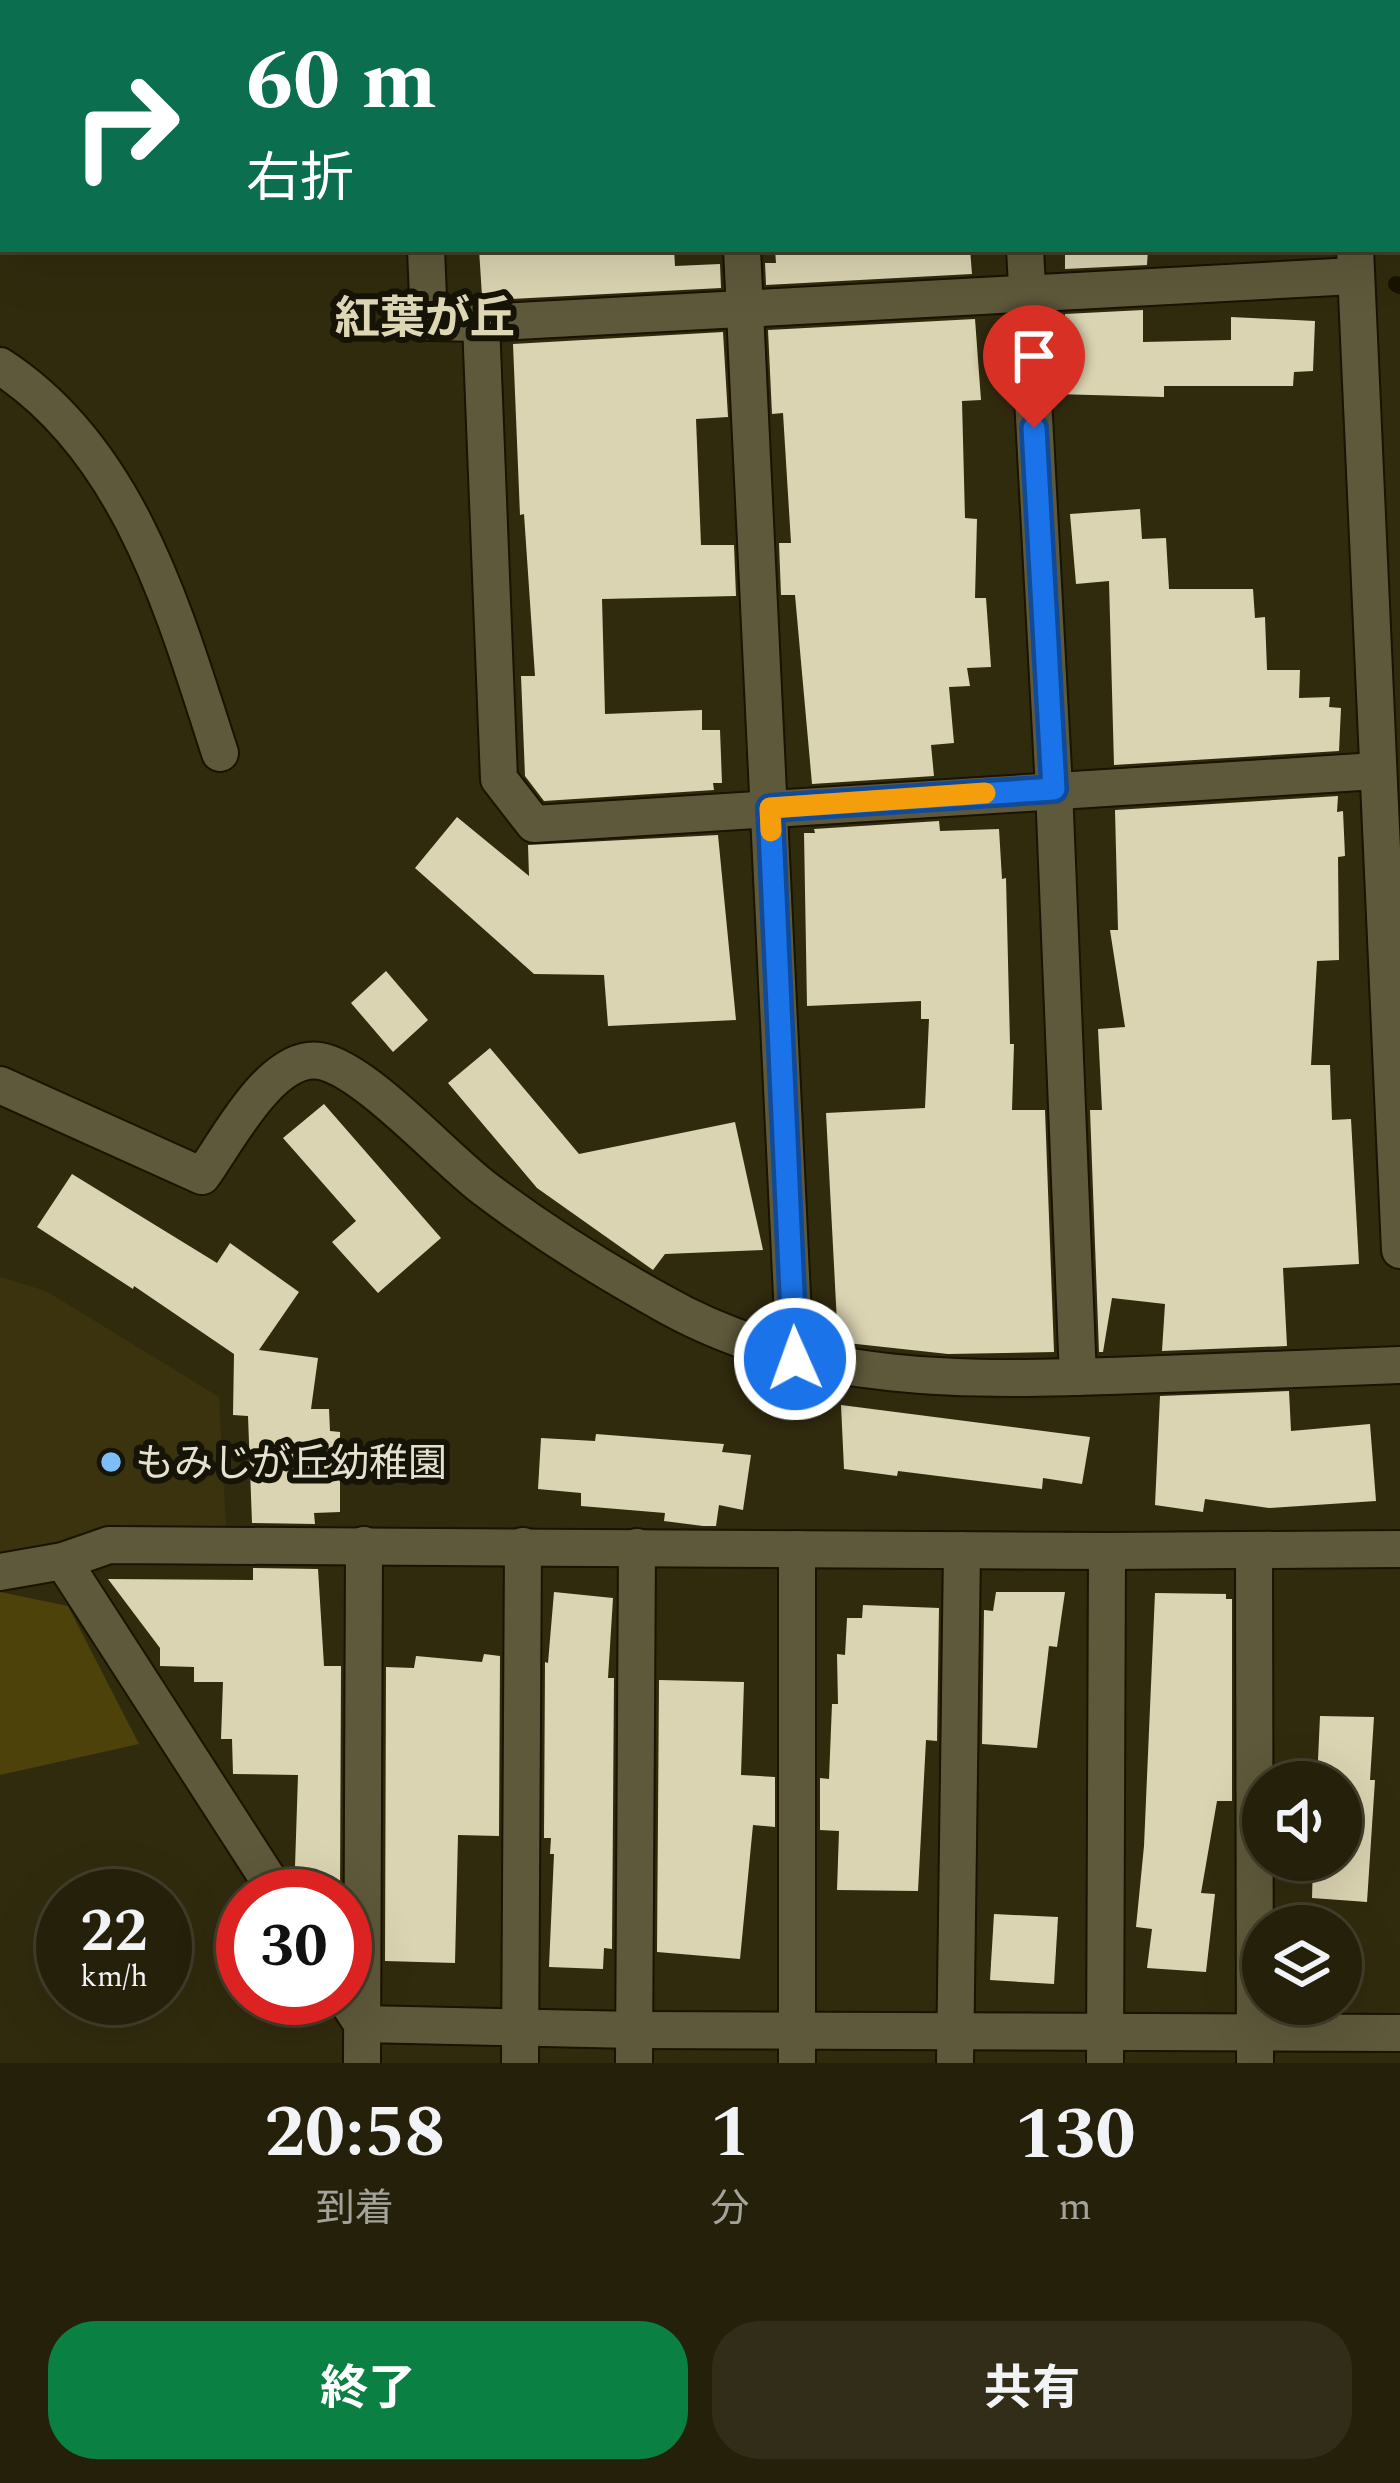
<!DOCTYPE html>
<html lang="ja">
<head>
<meta charset="utf-8">
<style>
	body { margin:0; font-family:Spectral,"Noto Sans JP",serif; background:#312d18; color:#f1f3f6; height:100vh; display:flex; flex-direction:column; font-size:45px; white-space:nowrap }
	* { box-sizing:border-box; margin:0 }
	p { font-size:39px; color:#a3a39c }
	.icon { flex:none; width:66px; height:66px; fill:none; stroke:currentColor; stroke-width:2; stroke-linecap:round; stroke-linejoin:round }
	.map { position:relative; height:2063px; overflow:hidden }
	.drawer { display:flex; flex-direction:column; background:#25200a; flex:1 }
	.drawer>* { flex:none }
	.banner { position:absolute; left:0px; top:0px; width:1401px; height:252px; box-shadow:0 12px 48px #0002,0 0 0 3px #423e2b; background:#0b6e4f; color:#fff; overflow:hidden }
	.tools { position:absolute; left:1242px; top:1761px; display:grid; gap:24px }
	.tools a { display:grid; place-items:center; width:120px; height:120px; border-radius:50%; background:#25200a; box-shadow:0 12px 48px #0002,0 0 0 3px #423e2b; font-size:60px }
	.speed { position:absolute; left:36px; top:1869px; display:flex; gap:24px; font-size:60px; font-weight:700; text-align:center }
	.speed>* { display:grid; place-content:center; width:156px; height:156px; border-radius:50%; background:#25200a; box-shadow:0 12px 48px #0002,0 0 0 3px #423e2b; line-height:1 }
	.speed small { font-size:30px; font-weight:400 }
	.speed .limit { border:18px solid #d22; background:#fff; color:#111 }
	.pin { position:absolute; display:grid; place-items:center; width:102px; height:102px; color:#fff; margin:-123px -51px; border-radius:50% 50% 50% 0; rotate:-45deg; box-shadow:0 0 12px #0007 }
	.pin .icon { rotate:45deg }
	.me { position:absolute; width:132px; margin:-66px; rotate:358deg; stroke-linejoin:round; filter:drop-shadow(0 0 9px #0008) }
	.turn { display:flex; align-items:center; gap:42px; height:252px; padding:0 48px; font-size:54px }
	.turn .icon { width:156px; height:156px; stroke-width:2.5 }
	.turn b { display:block; font-size:84px; line-height:102px }
	.eta { display:flex; justify-content:space-evenly; align-items:center; height:204px; text-align:center }
	.eta b { font-size:72px; font-weight:700; line-height:84px }
	.primary-button { display:flex; gap:24px; margin-top:auto; padding:24px 48px }
	.primary-button a { flex:1; height:138px; border-radius:48px; background:#0b8043; color:#fff; font-size:48px; font-weight:700; line-height:138px; text-align:center }
	.primary-button a+a { background:#312d18; color:#f1f3f6 }
	.map>svg:first-child { display:block }
	.built { fill:#3b330d }
	.green { fill:#4d420a }
	.lines { fill:none; stroke-linecap:round; stroke-linejoin:round }
	.stream { stroke:#181301; stroke-width:16 }
	.building { fill:#dbd4b2 }
	.minor-casing { stroke:#191300; stroke-width:40 }
	.path { stroke:#6f6951; stroke-width:8; stroke-dasharray:9 6; stroke-linecap:butt }
	.minor { stroke:#5f593b; stroke-width:36 }
	.route-casing { stroke:#114b97; stroke-width:30 }
	.route { stroke:#1a73e8; stroke-width:21 }
	.slow { stroke:#f59e0b; stroke-width:21 }
	.poi-dot { fill:#7dbef9; stroke:#161307; stroke-width:4.5 }
	.labels { text-anchor:middle; stroke-width:12; stroke-linejoin:round; paint-order:stroke }
	.poi-label { font-size:39px; fill:#e5e1d0; stroke:#161307; text-anchor:start }
	.quarter-label { font-size:45px; font-weight:bold; fill:#ded7b5; stroke:#161307 }
</style>
</head>
<body>
<div class="map">
<svg width="1400" height="2063" viewBox="0 0 1400 2063">
	<rect width="100%" height="100%" fill="#312b0e"/>
	<polygon class="built" points="0,1277 46,1291 219,1397 226,1527 119,1532 0,1554"/>
	<polygon class="green" points="0,1592 68,1606 139,1744 0,1775"/>
	<g class="lines">
		<polyline class="stream" points="1396,284 1400,286"/>
	</g>
	<g class="building">
		<polygon points="479,249 674,249 675,266 720,264 721,288 511,299 510,294 482,296"/>
		<polygon points="775,249 970,249 972,274 766,285 765,263 776,263"/>
		<polygon points="1065,249 1148,249 1147,265 1065,269"/>
		<polygon points="1143,310 1143,342 1231,340 1231,317 1315,321 1313,371 1294,372 1293,386 1164,386 1164,397 1055,394 1053,345 1065,345 1065,314"/>
		<polygon points="975,319 981,400 962,401 965,518 977,519 975,598 986,598 991,667 967,668 970,686 949,687 954,743 931,745 934,776 812,784 795,595 781,595 779,543 791,543 783,413 772,414 768,330"/>
		<polygon points="723,332 728,417 696,419 701,545 734,545 736,596 602,599 605,714 702,710 702,730 720,730 722,783 713,783 714,790 544,801 525,776 521,676 535,676 524,514 520,515 513,344"/>
		<polygon points="1140,509 1142,539 1166,538 1169,589 1253,589 1255,618 1265,617 1267,670 1300,670 1299,698 1330,697 1329,707 1341,708 1339,751 1114,765 1109,581 1076,584 1070,514"/>
		<polygon points="1338,796 1337,812 1343,811 1345,856 1338,857 1339,960 1317,961 1311,1065 1330,1065 1332,1120 1351,1119 1359,1264 1283,1268 1287,1346 1162,1351 1165,1304 1112,1298 1103,1352 1099,1352 1090,1110 1102,1110 1098,1029 1125,1027 1110,930 1118,930 1115,810"/>
		<polygon points="457,817 529,876 528,845 718,835 736,1020 608,1026 604,975 534,974 415,868"/>
		<polygon points="939,821 940,831 999,829 1002,879 1006,878 1010,1044 1014,1044 1012,1110 1045,1110 1054,1352 948,1354 838,1342 826,1113 925,1108 929,1019 921,1019 921,1001 807,1006 804,833 815,833 814,829"/>
		<polygon points="386,971 428,1020 393,1052 351,1003"/>
		<polygon points="490,1048 579,1154 735,1122 763,1250 665,1254 653,1270 537,1188 448,1083"/>
		<polygon points="324,1104 441,1238 378,1293 332,1242 356,1221 283,1138"/>
		<polygon points="72,1174 217,1263 230,1243 299,1292 259,1350 318,1358 311,1409 329,1409 330,1431 340,1432 340,1512 314,1513 315,1524 252,1523 248,1416 233,1415 234,1354 134,1286 133,1289 37,1227"/>
		<polygon points="1289,1391 1291,1431 1370,1424 1376,1501 1269,1508 1205,1499 1203,1512 1155,1505 1160,1396"/>
		<polygon points="841,1405 1090,1437 1082,1484 1043,1478 1042,1489 898,1471 897,1476 844,1469"/>
		<polygon points="596,1434 724,1444 722,1452 751,1455 743,1510 719,1505 716,1526 703,1526 664,1521 665,1513 581,1506 581,1493 538,1489 541,1438 595,1441"/>
		<polygon points="253,1568 318,1569 324,1666 341,1666 340,1896 317,1896 317,1869 295,1867 298,1775 233,1774 232,1739 221,1739 223,1682 194,1682 194,1667 160,1666 160,1648 108,1579 253,1580"/>
		<polygon points="554,1592 613,1598 608,1678 614,1678 612,1949 604,1948 603,1969 549,1967 554,1854 550,1854 551,1838 544,1838 545,1662 548,1663"/>
		<polygon points="996,1592 1065,1592 1057,1647 1049,1646 1037,1748 982,1744 984,1610 993,1611"/>
		<polygon points="1155,1593 1226,1594 1226,1599 1232,1599 1232,1801 1217,1801 1201,1893 1215,1894 1206,1972 1147,1968 1152,1929 1136,1927 1144,1846"/>
		<polygon points="863,1605 939,1608 937,1741 926,1740 918,1891 837,1890 839,1831 820,1830 820,1778 829,1779 832,1704 838,1704 837,1654 845,1655 847,1618 862,1618"/>
		<polygon points="484,1654 500,1656 499,1836 458,1835 455,1963 385,1961 386,1667 414,1668 416,1656 482,1662"/>
		<polygon points="659,1680 744,1682 741,1775 775,1777 775,1827 753,1825 740,1959 657,1952"/>
		<polygon points="1320,1716 1374,1717 1370,1780 1375,1780 1367,1902 1312,1898 1313,1860 1341,1860 1341,1782 1317,1782"/>
		<polygon points="994,1914 1058,1917 1054,1984 990,1980"/>
	</g>
	<g class="lines">
		<g class="minor-casing">
			<g id="minor">
				<polyline points="93,0 95,3"/>
				<polyline points="415,0 416,3"/>
				<polyline points="730,0 730,3"/>
				<polyline points="1013,0 1013,3"/>
				<polyline points="1359,3 1359,0"/>
				<polyline points="426,249 429,322 481,323 1354,276"/>
				<polyline points="742,249 795,1359"/>
				<polyline points="1025,249 1054,789 1078,1377"/>
				<polyline points="1355,249 1400,1250"/>
				<polyline points="481,323 499,779 534,824 1376,771"/>
				<path d="M0,366C131,451 175,615 220,753"/>
				<path d="M0,1085L202,1176C227,1142 271,1053 320,1061C365,1069 443,1157 484,1188C538,1229 600,1268 659,1301C808,1387 971,1381 1137,1375C1224,1371 1312,1368 1400,1365"/>
				<polyline points="797,1549 797,2063"/>
				<polyline points="1254,1551 1255,2063"/>
				<polyline points="63,1561 279,1896"/>
				<polyline points="0,1572 63,1561 109,1545 1107,1551 1400,1549"/>
				<polyline points="345,1998 362,2024 634,2030 1400,2033"/>
				<polyline points="362,2063 364,1545"/>
				<polyline points="520,2063 523,1546"/>
				<polyline points="634,2063 637,1547"/>
				<polyline points="955,2063 962,1550"/>
				<polyline points="1105,2063 1107,1551"/>
			</g>
		</g>
		<polyline class="path" points="1258,0 1259,3"/>
		<use href="#minor" class="minor"/>
	</g>
	<g class="lines">
		<g class="route-casing">
			<polyline id="route" points="795,1359 770,808 1054,789 1034,428"/>
		</g>
		<use href="#route" class="route"/>
		<polyline class="slow" points="771,831 770,808 985,793"/>
	</g>
	<circle class="poi-dot" cx="111" cy="1462" r="12"/>
	<g class="labels">
		<g class="poi-label">
			<text x="135" y="1476">もみじが丘幼稚園</text>
		</g>
		<g class="quarter-label">
			<text x="425" y="333">紅葉が丘</text>
		</g>
	</g>
</svg>
<div class="tools">
<a><svg class="icon" aria-label="sound" viewBox="0 0 24 24"><path d="M4 9h4l5-4v14l-5-4H4zM17 9q2 3 0 6"/></svg></a>
<a><svg class="icon" aria-label="layers" viewBox="0 0 24 24"><path d="M12 4l9 5-9 5-9-5zM3 14l9 5 9-5"/></svg></a>
</div>
<div class="speed"><div>22<small>km/h</small></div><div class="limit">30</div></div>
<div class="pin" style="left:1034px;top:428px;background:#d93025"><svg class="icon" aria-label="arrive" viewBox="0 0 24 24"><path d="M6 21V4h12l-3 4 3 4H6"/></svg></div>
<svg class="me" style="left:795px;top:1359px" viewBox="-20 -20 40 40"><circle r="17" fill="#1a73e8" stroke="#fff" stroke-width="3"/><path d="M0-11L8 9 0 5-8 9z" fill="#fff"/></svg>
<div class="banner">
<div class="turn"><svg class="icon" aria-label="right" viewBox="0 0 24 24"><path d="M7 20v-9h11M14 6l5 5-5 5"/></svg><div><b>60 m</b>右折</div></div>
</div>
</div>
<section class="drawer">
<div class="eta">
<div><b>20:58</b><p>到着</p></div>
<div><b>1</b><p>分</p></div>
<div><b>130</b><p>m</p></div>
</div>
<div class="primary-button"><a>終了</a><a>共有</a></div>
</section>
</body>
</html>
